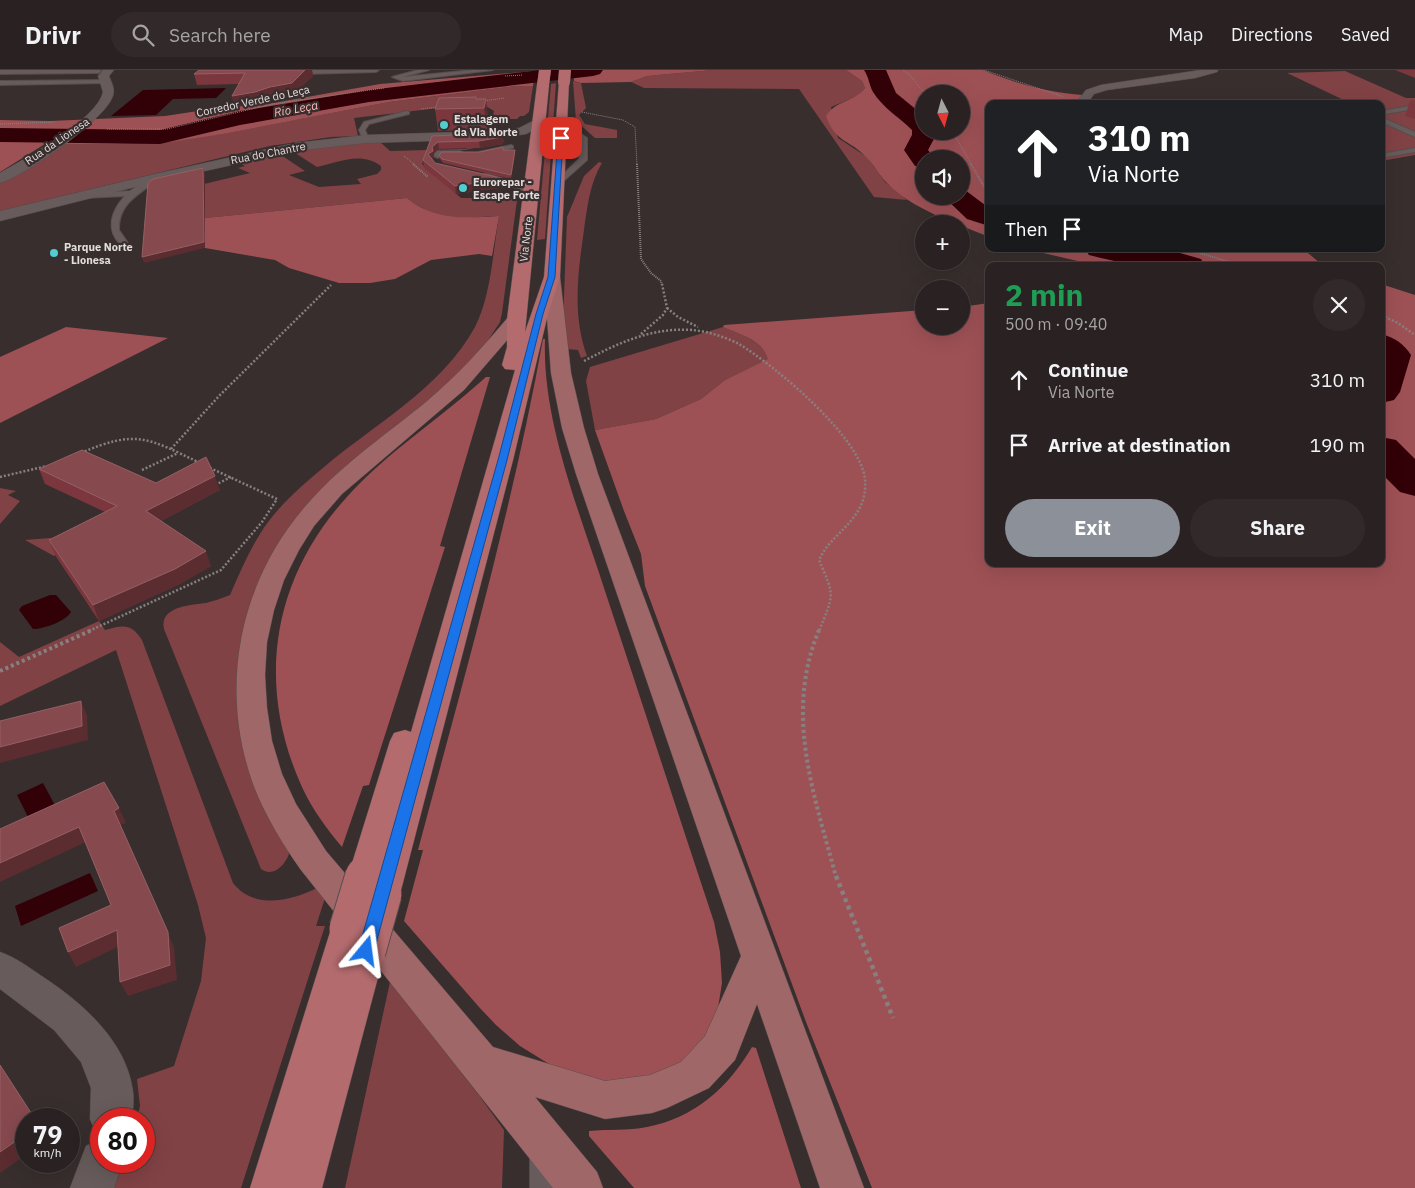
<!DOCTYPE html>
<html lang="en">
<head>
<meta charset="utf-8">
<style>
	body { margin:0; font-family:"IBM Plex Sans",sans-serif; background:#322a2a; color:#f1f3f6; height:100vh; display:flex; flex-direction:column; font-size:19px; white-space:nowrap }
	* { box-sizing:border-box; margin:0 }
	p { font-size:16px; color:#a5a4a5 }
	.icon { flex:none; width:28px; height:28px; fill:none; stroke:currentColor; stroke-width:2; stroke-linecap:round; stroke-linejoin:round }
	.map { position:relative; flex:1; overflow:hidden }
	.details { position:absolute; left:985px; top:192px; width:400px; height:305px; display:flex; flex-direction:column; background:#2a2222; border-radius:10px; box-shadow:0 5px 20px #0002,0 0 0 1px #463f40 }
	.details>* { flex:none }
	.hud { position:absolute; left:985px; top:30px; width:400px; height:152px; border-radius:10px; box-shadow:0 5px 20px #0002,0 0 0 1px #463f40; background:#202124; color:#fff; overflow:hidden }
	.needle { width:32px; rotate:174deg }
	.buttons { position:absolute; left:915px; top:15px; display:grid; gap:10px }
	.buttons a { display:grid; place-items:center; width:55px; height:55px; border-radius:50%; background:#2a2222; box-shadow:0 5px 20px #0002,0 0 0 1px #463f40; font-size:25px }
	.speed { position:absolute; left:15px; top:1038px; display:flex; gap:10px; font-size:25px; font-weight:700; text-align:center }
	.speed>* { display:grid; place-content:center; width:65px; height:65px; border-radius:50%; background:#2a2222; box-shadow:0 5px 20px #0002,0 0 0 1px #463f40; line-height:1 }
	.speed small { font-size:12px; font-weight:400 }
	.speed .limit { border:8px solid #d22; background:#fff; color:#111 }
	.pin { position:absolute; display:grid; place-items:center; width:42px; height:42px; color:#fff; margin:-21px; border-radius:10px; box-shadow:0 2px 8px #0006 }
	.me { position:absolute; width:55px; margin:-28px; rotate:16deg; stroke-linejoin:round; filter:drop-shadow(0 0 4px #0008) }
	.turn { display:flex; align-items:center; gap:18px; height:105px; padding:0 20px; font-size:22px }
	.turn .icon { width:65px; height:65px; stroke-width:2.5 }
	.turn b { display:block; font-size:35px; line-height:42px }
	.then { display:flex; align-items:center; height:48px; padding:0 20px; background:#0003; gap:10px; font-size:19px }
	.round { display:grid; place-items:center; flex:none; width:52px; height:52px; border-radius:26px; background:#322a2a }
	.head { display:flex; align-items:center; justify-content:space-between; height:85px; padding:0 20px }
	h1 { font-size:30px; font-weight:700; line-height:38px; color:#1e9e55 }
	.action { display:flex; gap:10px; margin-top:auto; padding:10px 20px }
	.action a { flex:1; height:58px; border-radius:30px; background:#8c9099; color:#fff; font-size:20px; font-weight:700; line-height:58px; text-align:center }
	.action a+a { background:#322a2a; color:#f1f3f6 }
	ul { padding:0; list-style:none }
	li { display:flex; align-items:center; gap:15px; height:65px; padding:0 20px }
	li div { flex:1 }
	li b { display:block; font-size:19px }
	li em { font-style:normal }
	header { display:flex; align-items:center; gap:30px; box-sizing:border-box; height:70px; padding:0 25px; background:#2a2222; border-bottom:1px solid #463f40 }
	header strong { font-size:24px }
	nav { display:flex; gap:28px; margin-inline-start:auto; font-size:18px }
	.search { width:350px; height:45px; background:#322a2a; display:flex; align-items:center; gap:12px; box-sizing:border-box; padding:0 18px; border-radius:28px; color:#a5a4a5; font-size:19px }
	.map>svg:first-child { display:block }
	.green { fill:#814245 }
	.forest { fill:#9e5155; fill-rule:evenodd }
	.water { fill:#320007 }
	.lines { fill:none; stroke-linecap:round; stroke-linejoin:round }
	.river { fill:#320007; fill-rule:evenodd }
	.service-casing { stroke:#574d4d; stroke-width:2 }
	.minor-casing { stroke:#574d4d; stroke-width:1 }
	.tertiary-casing { stroke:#574d4d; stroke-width:1 }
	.primary-casing { stroke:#574d4d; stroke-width:1 }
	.trunk-casing { stroke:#574d4d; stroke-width:1 }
	.path-far4 { stroke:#888080; stroke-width:1; stroke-dasharray:1 1; stroke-linecap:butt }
	.path-far3 { stroke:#888080; stroke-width:2; stroke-dasharray:1 1; stroke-linecap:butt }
	.path-far2 { stroke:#888080; stroke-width:2.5; stroke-dasharray:2 2; stroke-linecap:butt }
	.path-far1 { stroke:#888080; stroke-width:4; stroke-dasharray:3 3; stroke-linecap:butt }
	.path { stroke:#888080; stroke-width:4.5; stroke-dasharray:4 4; stroke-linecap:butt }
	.service { fill:#675b5b; fill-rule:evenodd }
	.minor { fill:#675b5b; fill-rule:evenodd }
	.tertiary { fill:#675b5b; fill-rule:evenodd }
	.primary { fill:#a06769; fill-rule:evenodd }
	.trunk { fill:#b36b6e; fill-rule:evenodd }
	.trunk-bridge-far2-casing { stroke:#574d4d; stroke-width:12; stroke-linecap:butt }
	.trunk-bridge-far1-casing { stroke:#574d4d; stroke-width:33; stroke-linecap:butt }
	.trunk-bridge-casing { stroke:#574d4d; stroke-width:41; stroke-linecap:butt }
	.trunk-bridge-far2 { stroke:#b36b6e; stroke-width:12 }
	.trunk-bridge-far1 { stroke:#b36b6e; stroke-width:31 }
	.trunk-bridge { stroke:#b36b6e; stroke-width:39 }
	.wall { fill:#7b373d }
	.shaded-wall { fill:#5b2c30 }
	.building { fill:#86494e; stroke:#956064 }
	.route { fill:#1a73e8; stroke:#114b97 }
	.poi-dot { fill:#52cdd0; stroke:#382e2e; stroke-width:2 }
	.labels { text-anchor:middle; stroke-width:4.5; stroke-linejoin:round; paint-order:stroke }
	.far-street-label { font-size:11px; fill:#e3dcdc; stroke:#382e2e }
	.far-poi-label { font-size:11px; font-weight:bold; fill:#e3dcdc; stroke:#382e2e; text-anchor:start }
	.far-water-label { font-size:12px; font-style:italic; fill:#f9b5b6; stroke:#382e2e }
</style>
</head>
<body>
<header>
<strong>Drivr</strong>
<div class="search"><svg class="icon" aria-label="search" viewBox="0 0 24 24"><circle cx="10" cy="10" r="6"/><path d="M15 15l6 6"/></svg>Search here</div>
<nav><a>Map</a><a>Directions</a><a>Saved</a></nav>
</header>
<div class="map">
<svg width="1415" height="1118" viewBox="0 0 1415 1118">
	<rect width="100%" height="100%" fill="#382e2e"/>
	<g class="green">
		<polygon points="713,0 846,0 862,11 865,18 860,25 831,37 838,68 867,87 885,112 907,130 874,127 799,19 644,18 631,12 647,6"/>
		<polygon points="1345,1 1406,28 1415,28 1415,85 1381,91 1381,34 1352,34 1287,3"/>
		<polygon points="573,11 581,13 586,38 579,45 585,54 617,60 617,68 595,68 576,51"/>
		<polygon points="556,13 545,169 537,170 551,14"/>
		<polygon points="516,16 533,16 529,42 524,46 520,46 517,49 510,49 510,47 479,48 479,45 493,45 494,41 481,33 354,48 358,66 331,67 270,76 0,141 0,113 62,74 144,73 222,64 389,32"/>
		<path d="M501,70L505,71L465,80H428L422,94L461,128H474L475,124L479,123L485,128L501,125L517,130L502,243L500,252L483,278L270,490L260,509L249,538L289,784C285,795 273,808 261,799L164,559C159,536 192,535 206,533C214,531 222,528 230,525C239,505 248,483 260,464C275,439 300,417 323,398C374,354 441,319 475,257C491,226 493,181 499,146C488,146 476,148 464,148C443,149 423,141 407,128L205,148L204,114L250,103L238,98L245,96L240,93L278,83L305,101L289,105L319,117L361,114L357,109L377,104L381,100V96C362,81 338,92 317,97L292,81L379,71L390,81L465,79Z"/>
		<path d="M599,92L602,93C590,112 587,138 584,160C578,202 572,245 587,286L581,288L578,280L567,279L563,254L567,147L584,106Z"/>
		<path d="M723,257C740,264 762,270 769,289L725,310L701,329L656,349L595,360L586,311L590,297Z"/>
		<polygon points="0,418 16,421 8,425 20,431 0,454"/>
		<polygon points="63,467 77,474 54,486 25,470"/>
		<path d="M99,551L105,560C123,555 131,553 142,570L233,813C254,840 291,831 317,818L325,828L316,856H325L241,1118H114L124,1091H144V1049H137L140,1036L137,1009L174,996L201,911L206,868L198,835L116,580L0,636V572L19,587Z"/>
		<polygon points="390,912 478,1024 504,1060 502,1118 345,1118"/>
	</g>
	<g class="forest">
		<polygon points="574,0 713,0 647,6 631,12 581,13 574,11"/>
		<path d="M846,0H983C1015,13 1048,23 1083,25L1079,34H989V167C956,153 911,139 886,112C879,105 874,95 867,88C850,69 836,74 826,46C836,30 855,32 865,18L862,11ZM924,24H961V61H924ZM924,89H961V126H924Z"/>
		<polygon points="535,1 533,16 516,16 389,32 223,64 170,72 114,74 45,74 0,102 0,50 50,51 165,46 231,36 262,35 380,14"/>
		<path d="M407,128C435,151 464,148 499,146L492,186L479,184L431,190L395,209L370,213H339L289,198L275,190L205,178V148Z"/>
		<path d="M1026,179H1299C1310,181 1316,193 1327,196H1099Z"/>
		<path d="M1381,214L1415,225V1118H872L806,952L645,516L641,484L624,441L595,360L656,349L701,329L725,310L768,289C763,270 739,264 723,257L724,255L924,240V256H961V237L989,233V494H1381Z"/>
		<polygon points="66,257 168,268 0,353 0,287"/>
		<path d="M543,269H545C542,351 579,440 604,518C641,629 677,741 714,852L720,882L722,913L718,938L708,963L683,993L660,1005L609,1013L562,1002L520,976L496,955L479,937L404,851L423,780H418C463,611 512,441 543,269Z"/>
		<path d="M486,307H490L440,476L445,477L369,715L363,716L342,777C327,759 312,739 302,717C256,616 271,511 346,428C387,382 441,348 486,307Z"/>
		<path d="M752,977L756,978L801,1118H634L589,1066V1061C608,1059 628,1061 647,1057C694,1048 728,1018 752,977Z"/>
	</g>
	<g class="water">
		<polygon points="226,18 216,28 173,29 156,45 111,46 143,20"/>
		<polygon points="178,61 179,65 153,70 0,67 0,63 95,63 155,65"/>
		<path d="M50,525H56L71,542C66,551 44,559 33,559L19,540L22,536Z"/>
		<polygon points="43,713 58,741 31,753 17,725"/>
		<polygon points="90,803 98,821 21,856 15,836"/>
	</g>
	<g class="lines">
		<g class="river">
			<polygon points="541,0 603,0 600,4 593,6 369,32 240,55 160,74 0,72 0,58 160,60 240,41 369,20"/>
			<path d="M864,0H886L896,23L924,46V61H935L936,65L928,80L935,89H924V98L915,96L904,80L912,65V60C899,47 883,38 873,22C869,15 869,7 864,0Z"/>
			<polygon points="961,119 965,120 989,138 989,156 967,149 943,126 961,126"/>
			<path d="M1085,179H1166L1201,189L1205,196C1168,199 1126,195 1089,185Z"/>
			<path d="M1381,264C1395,268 1403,273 1411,285L1400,322L1394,330L1381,333Z"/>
			<polygon points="1381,367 1396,370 1415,389 1415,426 1400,422 1381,403"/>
		</g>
		<g class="service-casing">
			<g id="service">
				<polygon points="0,0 100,0 101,1 98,3 0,4"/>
				<polygon points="302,0 379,0 376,2 303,4 300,2"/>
				<polygon points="418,0 429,0 402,7 473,0 493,0 403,11 392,7"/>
				<polygon points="108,10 106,13 0,15 0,11"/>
				<polygon points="1415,35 1415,39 1385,44 1381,47 1381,41"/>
				<polygon points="407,41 409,42 409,44 369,54 365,60 369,69 366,71 363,69 359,60 364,52"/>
				<polygon points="1381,47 1415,62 1415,67 1381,52"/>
				<polygon points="562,50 587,68 587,90 558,116 555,116 555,112 579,89 581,69 560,53 560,51"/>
				<polygon points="511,75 513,76 513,78 483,84 479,82"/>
				<polygon points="1415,78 1415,82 1381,88 1381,84"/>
				<path d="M436,81H460L464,83C456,88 445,84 438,88L434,86Z"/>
				<polygon points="483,104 489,104 535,120 528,122 483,108"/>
				<path d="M152,106L159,108C142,124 118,131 119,160L128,173L121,175C105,160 111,141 125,126L84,128L80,126L84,124L130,121Z"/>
				<polygon points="542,1074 550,1077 554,1085 554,1118 530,1118 530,1085 534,1077"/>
			</g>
		</g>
		<g class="minor-casing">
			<g id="minor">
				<polygon points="1201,0 1218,0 1217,2 1195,8 1107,20 1094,24 1087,34 1075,34 1086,20 1101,15"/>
				<polygon points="539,48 543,49 545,52 543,55 526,64 494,69 366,73 295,81 155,112 0,151 0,141 155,104 295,73 366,65 494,61 519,58"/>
				<path d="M0,882C17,888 31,899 46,909C85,935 127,973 133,1022C134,1031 133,1040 132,1049H101V1065L96,1063L90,1049L91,1018L81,992L54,960L0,919Z"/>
				<polygon points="101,1070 101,1091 123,1091 114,1118 70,1118 86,1076"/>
			</g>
		</g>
		<g class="tertiary-casing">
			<path id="tertiary" d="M103,0H114L109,6C112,13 116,21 112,28C103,51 23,107 0,113V103C24,89 97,50 103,22L98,6Z"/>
		</g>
		<g class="primary-casing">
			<path id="primary" d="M552,202L558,203L560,207L571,303L584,358L598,404L864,1118H820L757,934L735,990L709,1018L667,1038L652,1043L605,1049L535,1027L597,1102L603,1118H553L301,800C282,773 263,742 252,711C218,613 241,506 311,430C345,392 387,364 426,332C457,306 484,276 510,245L516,244L522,245L525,249L522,253L464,320L342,424L314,456L299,480L284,510L274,540L267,572L265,605L267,638L272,671L282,704L296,734L326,781L493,977L605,1011L650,1005L681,992L705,966L741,886L576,404L562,358L551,303L544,207L546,203Z"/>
		</g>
		<g class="trunk-casing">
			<g id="trunk">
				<polygon points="564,9 569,12 560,207 548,244 513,390 400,824 395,834 382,838 369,834 364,824 366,816 354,813 349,803 390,671 394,663 405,660 411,662 515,300 505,299 502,295 507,277 507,249 537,15 543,12 549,15 525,262 544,207 559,12"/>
				<polygon points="349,844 362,848 367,859 365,866 379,870 385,881 322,1118 250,1118 331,859 336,848"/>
			</g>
		</g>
		<g class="path-far4">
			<polyline points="903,0 909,4 925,24"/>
			<polyline points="984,0 1064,27"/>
			<polyline points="505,6 523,5"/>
			<polyline points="483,31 505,28"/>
			<polyline points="421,39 438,37"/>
			<polyline points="582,42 623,50 635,57 637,95"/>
			<polyline points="0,54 54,52"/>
			<polyline points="107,59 167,59 273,34 384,18"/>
			<polyline points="952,61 972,95"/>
			<polyline points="404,86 415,95"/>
		</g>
		<g class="path-far3">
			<polyline points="413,94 428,107"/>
			<polyline points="637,94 641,189 651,203 661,211 662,215"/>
			<polyline points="971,94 989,125"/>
			<polyline points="1187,179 1242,196"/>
		</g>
		<g class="path-far2">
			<polyline points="667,238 678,247 698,257"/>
			<polyline points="1381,245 1398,253 1415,265"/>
			<polyline points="641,264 663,245 667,238 662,214"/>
			<path d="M584,291C618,273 653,257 692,260C707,261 725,267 739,274C774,295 862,368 865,410C868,450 832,461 819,490C835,527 834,524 819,561"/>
			<polyline points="171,379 219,326 331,215"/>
			<path d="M81,383C136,359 148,368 200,393"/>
			<polyline points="142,400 178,383"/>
			<polyline points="0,407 47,396"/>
			<polyline points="215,415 231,407"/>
			<polyline points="89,561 221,500 262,452 277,429 208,397"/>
		</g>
		<g class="path-far1">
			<path d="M819,560C784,644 814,724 836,807"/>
			<polyline points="0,601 92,560"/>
		</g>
		<polyline class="path" points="836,806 893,948"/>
		<use href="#service" class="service"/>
		<use href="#minor" class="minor"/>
		<use href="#tertiary" class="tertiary"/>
		<use href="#primary" class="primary"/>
		<use href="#trunk" class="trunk"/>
		<g class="trunk-bridge-far2-casing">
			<g id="trunk-bridge-far2">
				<polyline points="564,12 565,0"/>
				<polyline points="543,15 545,0"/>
			</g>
		</g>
		<g class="trunk-bridge-far1-casing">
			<polyline id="trunk-bridge-far1" points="365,807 366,803"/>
		</g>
		<g class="trunk-bridge-casing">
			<g id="trunk-bridge">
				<polyline points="349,859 365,806"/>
				<polyline points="366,881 382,824"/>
			</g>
		</g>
		<use href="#trunk-bridge-far2" class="trunk-bridge-far2"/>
		<use href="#trunk-bridge-far1" class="trunk-bridge-far1"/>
		<use href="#trunk-bridge" class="trunk-bridge"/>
	</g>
	<g class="wall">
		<polygon points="199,0 312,0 313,6 294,24 272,28 257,34 235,37 232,26 239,14 197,15 194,4"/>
		<polygon points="1395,0 1415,0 1415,8"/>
		<polygon points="476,27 477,29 486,29 488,50 487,59 438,61 435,39"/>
		<polygon points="1415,30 1415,49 1405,46 1410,31"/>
		<polygon points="502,63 503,74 480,78 439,79 433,84 434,88 432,89 435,93 505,109 506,117 456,124 424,98 423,90 432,66"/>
		<polygon points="503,80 515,84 511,109 443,93 440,89 439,85"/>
		<polygon points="39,399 220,420 161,451 211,496 180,514 99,551 55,485 49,470 105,442 45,414"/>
	</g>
	<g class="shaded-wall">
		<polygon points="305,0 312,0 313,6 294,24 272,28 257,34 235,37 232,26"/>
		<polygon points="486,29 488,50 487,59 484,38"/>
		<polygon points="502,63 503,74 480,78 479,71"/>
		<polygon points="438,72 439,79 433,84 434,88 429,91 428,84 432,77"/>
		<polygon points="515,80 515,84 511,109 511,105"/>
		<polygon points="203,98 205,103 205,178 144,193 142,187"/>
		<polygon points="505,109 506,117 456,124 455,116"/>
		<polygon points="215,406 220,420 151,456 146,441"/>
		<polygon points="206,481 211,496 180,514 99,551 93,535"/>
		<polygon points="81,631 87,645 88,670 0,693 0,677"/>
		<polygon points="119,738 126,753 120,755 174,877 177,910 128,926 120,912 114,741"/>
		<polygon points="79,757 86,772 0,812 0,793"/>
		<polygon points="117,860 124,874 76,897 68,882"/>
		<polygon points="26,1064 26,1085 0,1103 0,1082"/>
	</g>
	<g class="building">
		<polygon points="199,0 305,0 292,13 270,17 255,22 232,26 245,3 194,4"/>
		<polygon points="476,27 476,29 486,29 484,38 435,39 439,28"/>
		<polygon points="502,63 502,67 479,71 438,72 432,77 433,81 428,84 435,93 505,109 455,116 423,90 432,66"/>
		<polygon points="503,77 503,80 515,80 511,105 442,89 439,85 442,82 480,82"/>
		<polygon points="203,98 204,172 142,187 148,113 153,109"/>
		<polygon points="82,380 156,413 206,387 215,406 146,441 206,481 175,499 93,535 49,470 117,436 39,399"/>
		<polygon points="81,631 82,656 0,677 0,651"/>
		<polygon points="104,712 119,738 114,741 168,862 170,895 120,912 117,860 68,882 59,858 111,835 79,757 0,793 0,759"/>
		<polygon points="0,995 35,1049 26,1049 26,1064 0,1082"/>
	</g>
	<polygon class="route" points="561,66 563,68 555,207 543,244 507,390 374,881 371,886 366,887 361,886 358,881 498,390 536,244 548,207 558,68"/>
	<g class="poi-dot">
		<circle cx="444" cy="55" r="5"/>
		<circle cx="463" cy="118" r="5"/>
		<circle cx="54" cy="183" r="5"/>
	</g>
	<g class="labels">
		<g class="far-street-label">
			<text transform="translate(253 31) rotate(-12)" y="4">Corredor Verde do Leça</text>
			<text transform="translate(57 71) rotate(-34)" y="4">Rua da Lionesa</text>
			<text transform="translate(268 83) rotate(-11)" y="4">Rua do Chantre</text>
			<text transform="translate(526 169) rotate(-83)" y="4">Via Norte</text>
		</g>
		<g class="far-poi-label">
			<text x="454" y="53">Estalagem<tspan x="454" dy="13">da Via Norte</tspan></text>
			<text x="473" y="116">Eurorepar -<tspan x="473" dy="13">Escape Forte</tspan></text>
			<text x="64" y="181">Parque Norte<tspan x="64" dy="13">- Lionesa</tspan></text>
		</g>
		<g class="far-water-label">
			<text transform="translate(296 39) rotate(-10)" y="4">Rio Leça</text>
		</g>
	</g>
</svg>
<div class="buttons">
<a><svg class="needle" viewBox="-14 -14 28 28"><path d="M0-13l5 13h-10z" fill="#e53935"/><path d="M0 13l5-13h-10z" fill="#a5a4a5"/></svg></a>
<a><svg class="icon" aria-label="sound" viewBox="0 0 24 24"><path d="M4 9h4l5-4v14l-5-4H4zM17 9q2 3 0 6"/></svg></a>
<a>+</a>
<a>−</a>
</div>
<div class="speed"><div>79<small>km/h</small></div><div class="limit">80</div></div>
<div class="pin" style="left:561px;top:68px;background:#d93025"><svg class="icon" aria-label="arrive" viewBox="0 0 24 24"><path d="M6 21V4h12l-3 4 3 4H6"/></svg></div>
<svg class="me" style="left:366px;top:881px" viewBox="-20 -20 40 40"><path d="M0-17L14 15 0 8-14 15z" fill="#1a73e8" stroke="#fff" stroke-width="4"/></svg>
<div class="hud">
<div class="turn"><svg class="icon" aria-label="ahead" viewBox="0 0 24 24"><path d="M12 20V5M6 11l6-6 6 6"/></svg><div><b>310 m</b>Via Norte</div></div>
<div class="then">Then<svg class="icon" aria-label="arrive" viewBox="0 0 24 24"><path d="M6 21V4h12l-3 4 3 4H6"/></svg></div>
</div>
<section class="details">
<div class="head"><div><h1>2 min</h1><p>500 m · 09:40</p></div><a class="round"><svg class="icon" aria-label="close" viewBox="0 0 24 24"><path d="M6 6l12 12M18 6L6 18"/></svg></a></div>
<ul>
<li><svg class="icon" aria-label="ahead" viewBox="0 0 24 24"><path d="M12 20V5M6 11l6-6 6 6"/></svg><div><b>Continue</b><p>Via Norte</p></div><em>310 m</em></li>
<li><svg class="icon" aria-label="arrive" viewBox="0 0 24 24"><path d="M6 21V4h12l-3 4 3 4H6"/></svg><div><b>Arrive at destination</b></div><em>190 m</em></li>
</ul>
<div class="action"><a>Exit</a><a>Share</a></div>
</section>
</div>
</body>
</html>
